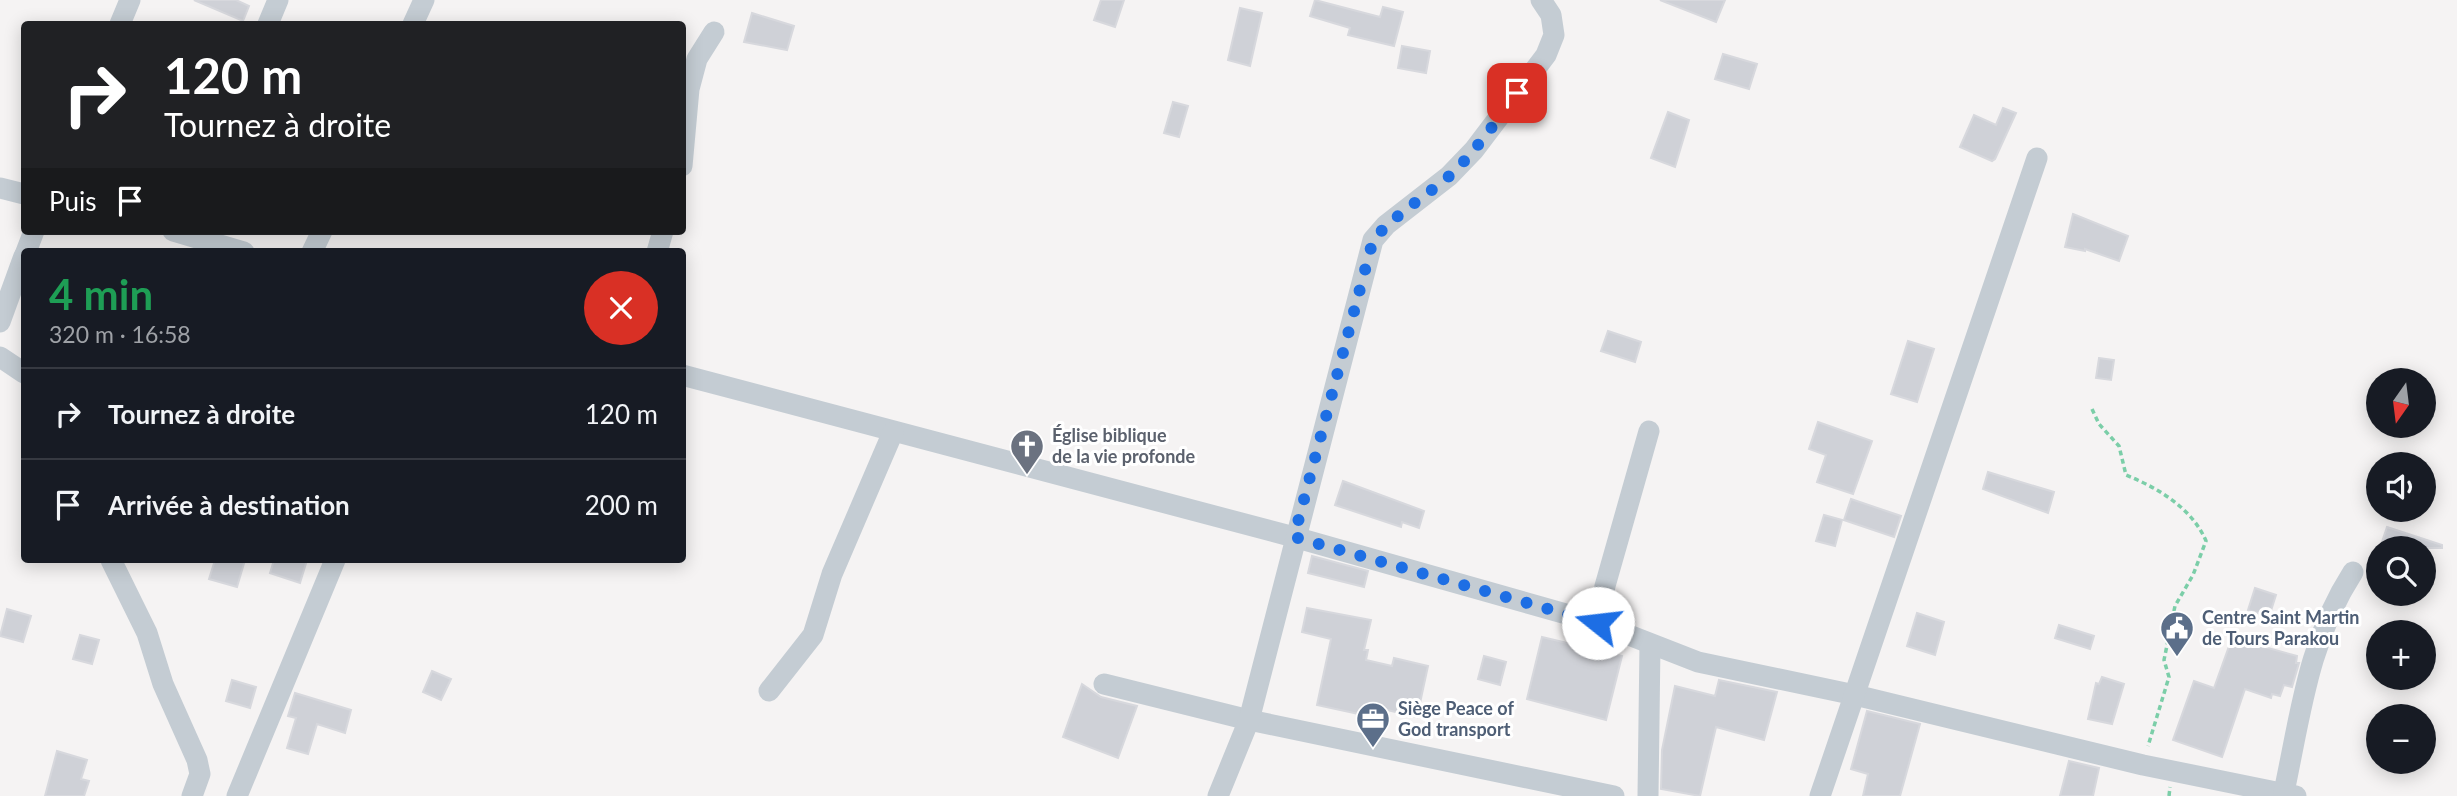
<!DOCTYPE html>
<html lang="fr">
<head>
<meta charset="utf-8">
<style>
	body { margin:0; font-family:Lato,sans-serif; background:#242831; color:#f1f3f6; height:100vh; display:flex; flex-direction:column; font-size:26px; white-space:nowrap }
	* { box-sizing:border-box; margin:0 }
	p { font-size:23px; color:#9ea1a6 }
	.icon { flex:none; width:38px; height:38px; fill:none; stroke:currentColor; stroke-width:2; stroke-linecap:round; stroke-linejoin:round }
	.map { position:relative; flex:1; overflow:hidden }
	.side { position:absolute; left:21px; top:248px; width:665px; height:315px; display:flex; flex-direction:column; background:#171b24; border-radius:7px; box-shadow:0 4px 18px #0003 }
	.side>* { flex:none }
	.guide { position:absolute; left:21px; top:21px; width:665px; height:214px; border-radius:7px; box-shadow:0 4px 18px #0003; background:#202124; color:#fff; overflow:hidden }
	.needle { width:46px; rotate:194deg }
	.controls { position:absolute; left:2366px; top:368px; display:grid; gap:14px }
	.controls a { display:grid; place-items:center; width:70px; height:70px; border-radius:50%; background:#171b24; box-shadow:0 4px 18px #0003; font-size:35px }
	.pin { position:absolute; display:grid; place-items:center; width:60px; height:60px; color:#fff; margin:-30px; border-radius:14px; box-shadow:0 4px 10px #0006 }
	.me { position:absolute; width:77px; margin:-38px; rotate:286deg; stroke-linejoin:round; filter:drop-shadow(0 0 5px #0008) }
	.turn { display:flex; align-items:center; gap:24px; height:147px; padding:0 28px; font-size:32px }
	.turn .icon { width:91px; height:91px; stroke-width:2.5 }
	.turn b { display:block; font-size:49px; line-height:60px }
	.then { display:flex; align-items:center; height:66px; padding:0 28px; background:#0003; gap:14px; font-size:26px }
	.round { display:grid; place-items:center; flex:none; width:74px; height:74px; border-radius:37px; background:#242831 }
	.headline { display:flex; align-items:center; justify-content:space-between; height:119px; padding:0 28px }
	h1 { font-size:42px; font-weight:700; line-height:52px; color:#1e9e55 }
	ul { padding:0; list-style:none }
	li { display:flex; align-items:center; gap:21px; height:91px; padding:0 28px; border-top:2px solid #363941 }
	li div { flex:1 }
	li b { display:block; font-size:26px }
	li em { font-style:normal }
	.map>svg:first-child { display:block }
	.building { fill:#cfd1d7; stroke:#d7d8dd; stroke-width:2 }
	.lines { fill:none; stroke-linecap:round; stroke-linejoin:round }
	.path { stroke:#7bcea8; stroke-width:3.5; stroke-dasharray:5 3.5; stroke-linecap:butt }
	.minor { stroke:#c4ccd3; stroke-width:21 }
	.route { stroke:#1d6ee4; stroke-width:12; stroke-dasharray:0 21.6 }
	.labels { text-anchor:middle; stroke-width:6; stroke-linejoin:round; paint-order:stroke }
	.worship-label { font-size:18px; font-weight:bold; fill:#5b616d; stroke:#fff; text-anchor:start }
	.service-label { font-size:18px; font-weight:bold; fill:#4e5e75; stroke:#fff; text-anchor:start }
</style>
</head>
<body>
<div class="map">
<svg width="2457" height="796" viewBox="0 0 2457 796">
	<rect width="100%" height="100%" fill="#f5f3f3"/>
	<g class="building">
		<polygon points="194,0 236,0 249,6 243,21"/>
		<polygon points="1101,0 1124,0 1115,27 1094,20"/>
		<polygon points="1315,0 1380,17 1383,7 1403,12 1394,46 1348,35 1350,28 1310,16"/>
		<polygon points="1660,0 1725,0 1716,22"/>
		<polygon points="1240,8 1262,13 1250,66 1228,60"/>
		<polygon points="752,13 794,26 787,50 744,42"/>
		<polygon points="1402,46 1430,51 1426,73 1398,68"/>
		<polygon points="1723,54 1757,64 1749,89 1715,79"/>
		<polygon points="1173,102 1188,106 1179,137 1164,133"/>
		<polygon points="2003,108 2016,113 1995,159 1992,161 1960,147 1974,115 1996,125"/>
		<polygon points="1668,112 1689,120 1675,167 1651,158"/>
		<polygon points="2073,214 2128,236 2119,261 2085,249 2085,251 2065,247"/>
		<polygon points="1608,331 1641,342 1635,362 1601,351"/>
		<polygon points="1908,341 1934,349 1917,402 1891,394"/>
		<polygon points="2099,358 2114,360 2111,380 2096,378"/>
		<polygon points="1818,422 1872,441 1853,494 1817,482 1826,455 1809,449"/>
		<polygon points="1988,472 2054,492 2048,513 1983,489"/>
		<polygon points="1343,481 1424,511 1419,528 1402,522 1401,527 1335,505"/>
		<polygon points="1851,499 1901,516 1894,537 1844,520"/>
		<polygon points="1824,515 1842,520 1835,546 1816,541"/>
		<polygon points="2387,527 2442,545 2442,548 2380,548"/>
		<polygon points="1312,556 1368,571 1364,587 1308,573"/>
		<polygon points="215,560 245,560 237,587 209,579"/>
		<polygon points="274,560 307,560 300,583 270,573"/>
		<polygon points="2255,588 2276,595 2269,617 2248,610"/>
		<polygon points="1307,608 1371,620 1364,650 1368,650 1366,660 1392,666 1394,658 1428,666 1417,717 1370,706 1368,716 1317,705 1331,639 1302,632"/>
		<polygon points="7,609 31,616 23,642 0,636"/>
		<polygon points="1917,613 1944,622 1935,655 1907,646"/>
		<polygon points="2059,625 2094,636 2090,649 2055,638"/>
		<polygon points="80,635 99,640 92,664 73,659"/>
		<polygon points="1542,637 1622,656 1606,720 1527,699"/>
		<polygon points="2232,638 2297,656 2296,663 2299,663 2292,687 2284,685 2280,696 2272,694 2271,698 2245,689 2222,757 2173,740 2194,681 2214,688"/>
		<polygon points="1484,656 1506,662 1500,685 1478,679"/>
		<polygon points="432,671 451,679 441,700 423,692"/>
		<polygon points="2102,677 2124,684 2112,724 2088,719 2096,683 2099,684"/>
		<polygon points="232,680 256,687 250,708 226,701"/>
		<polygon points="1719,680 1777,692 1764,740 1716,727 1700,796 1661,789 1662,750 1675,686 1715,696"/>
		<polygon points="1082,684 1101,697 1137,706 1118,758 1063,737"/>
		<polygon points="295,693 351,710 345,733 317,724 308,754 287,748 296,718 288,716"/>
		<polygon points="1867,711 1920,724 1900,796 1863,796 1868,774 1851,769"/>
		<polygon points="57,751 87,760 81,779 89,781 84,796 45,796"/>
		<polygon points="2069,761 2099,768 2093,796 2060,796"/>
	</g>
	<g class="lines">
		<g class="path">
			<path d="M2092,409L2099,424L2119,446L2126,475C2158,488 2192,508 2206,541L2193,575L2175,606L2164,660L2169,677L2148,746"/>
			<polyline points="2169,796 2170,787"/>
		</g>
		<g class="minor">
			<polyline points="120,24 130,0"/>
			<polyline points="268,24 278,0"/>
			<polyline points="413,24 424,0"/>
			<polyline points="682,166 689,89 697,59 714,32"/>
			<polyline points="0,188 24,194"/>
			<polyline points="173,231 244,252"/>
			<polyline points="26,252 34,231"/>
			<polyline points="312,252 322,231"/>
			<polyline points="657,252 663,231"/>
			<polyline points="0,322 24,256"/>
			<polyline points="0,357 24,373"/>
			<polyline points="682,375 1294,537 1598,623 1698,662 1855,695 2143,765 2296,796"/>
			<polyline points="111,560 147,633 163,684 197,760 200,774 192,796"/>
			<polyline points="1598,623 1605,586 1649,431"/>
			<polyline points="1104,684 1249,720 1614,796"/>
			<polyline points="769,691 813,635 832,574 893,432"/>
			<path d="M2284,792C2301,712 2308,642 2353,572"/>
			<polyline points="237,796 335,560"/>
			<polyline points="1218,796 1249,720 1373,240 1386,225 1449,176 1474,150 1546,55 1554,35 1551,15 1541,0"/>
			<polyline points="1648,796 1650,644"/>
			<polyline points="1820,796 2037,158"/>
		</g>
	</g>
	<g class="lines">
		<path class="route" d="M1517,93C1496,121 1475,153 1448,177C1423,198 1395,215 1373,240L1294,537L1598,623"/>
	</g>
	<defs>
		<g id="church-pin" transform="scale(1.75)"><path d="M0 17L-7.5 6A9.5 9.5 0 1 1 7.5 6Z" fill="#6b7280" stroke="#fff"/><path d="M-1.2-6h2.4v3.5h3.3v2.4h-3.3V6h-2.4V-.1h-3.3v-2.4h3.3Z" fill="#fff"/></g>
		<g id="civic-pin" transform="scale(1.75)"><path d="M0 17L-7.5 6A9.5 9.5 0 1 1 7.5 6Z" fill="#5c6f8a" stroke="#fff"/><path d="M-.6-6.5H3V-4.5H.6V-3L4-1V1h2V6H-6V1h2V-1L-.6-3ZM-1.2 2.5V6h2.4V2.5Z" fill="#fff"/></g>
		<g id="office-pin" transform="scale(1.75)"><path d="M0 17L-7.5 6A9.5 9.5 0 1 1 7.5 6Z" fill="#5c6f8a" stroke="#fff"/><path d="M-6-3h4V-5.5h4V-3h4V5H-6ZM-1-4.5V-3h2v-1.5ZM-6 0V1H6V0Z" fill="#fff"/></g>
	</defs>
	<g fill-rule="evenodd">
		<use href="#church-pin" x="1027" y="446"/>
		<use href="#civic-pin" x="2177" y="628"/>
		<use href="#office-pin" x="1373" y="719"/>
	</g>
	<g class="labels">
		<g class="worship-label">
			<text x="1052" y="442">Église biblique<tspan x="1052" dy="21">de la vie profonde</tspan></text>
		</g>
		<g class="service-label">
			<text x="2202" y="624">Centre Saint Martin<tspan x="2202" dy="21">de Tours Parakou</tspan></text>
			<text x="1398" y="715">Siège Peace of<tspan x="1398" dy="21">God transport</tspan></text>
		</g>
	</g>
</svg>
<div class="controls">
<a><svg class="needle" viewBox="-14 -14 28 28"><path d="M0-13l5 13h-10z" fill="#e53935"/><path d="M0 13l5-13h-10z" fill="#9ea1a6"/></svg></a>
<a><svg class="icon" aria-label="sound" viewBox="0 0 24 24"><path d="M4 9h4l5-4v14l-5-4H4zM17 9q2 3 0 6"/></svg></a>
<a><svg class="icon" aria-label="search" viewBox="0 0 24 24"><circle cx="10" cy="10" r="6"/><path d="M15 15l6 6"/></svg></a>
<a>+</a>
<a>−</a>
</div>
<div class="pin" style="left:1517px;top:93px;background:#d93025"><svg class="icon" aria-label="arrive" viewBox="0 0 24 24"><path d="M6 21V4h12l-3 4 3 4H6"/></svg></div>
<svg class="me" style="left:1598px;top:623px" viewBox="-20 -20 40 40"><circle r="19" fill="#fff"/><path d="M0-13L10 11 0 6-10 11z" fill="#1d6ee4"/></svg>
<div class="guide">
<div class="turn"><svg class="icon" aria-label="right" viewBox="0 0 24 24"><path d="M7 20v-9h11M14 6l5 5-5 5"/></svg><div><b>120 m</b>Tournez à droite</div></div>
<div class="then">Puis<svg class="icon" aria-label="arrive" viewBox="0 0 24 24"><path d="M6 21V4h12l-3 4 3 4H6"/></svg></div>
</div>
<section class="side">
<div class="headline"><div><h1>4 min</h1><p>320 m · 16:58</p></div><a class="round" style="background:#d93025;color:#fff"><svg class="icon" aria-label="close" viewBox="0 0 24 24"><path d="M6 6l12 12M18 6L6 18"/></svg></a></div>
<ul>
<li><svg class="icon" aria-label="right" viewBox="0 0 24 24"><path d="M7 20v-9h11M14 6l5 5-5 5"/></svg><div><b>Tournez à droite</b></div><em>120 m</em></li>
<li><svg class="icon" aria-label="arrive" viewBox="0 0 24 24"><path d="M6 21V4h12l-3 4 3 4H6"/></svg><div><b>Arrivée à destination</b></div><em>200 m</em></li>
</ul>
</section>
</div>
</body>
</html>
